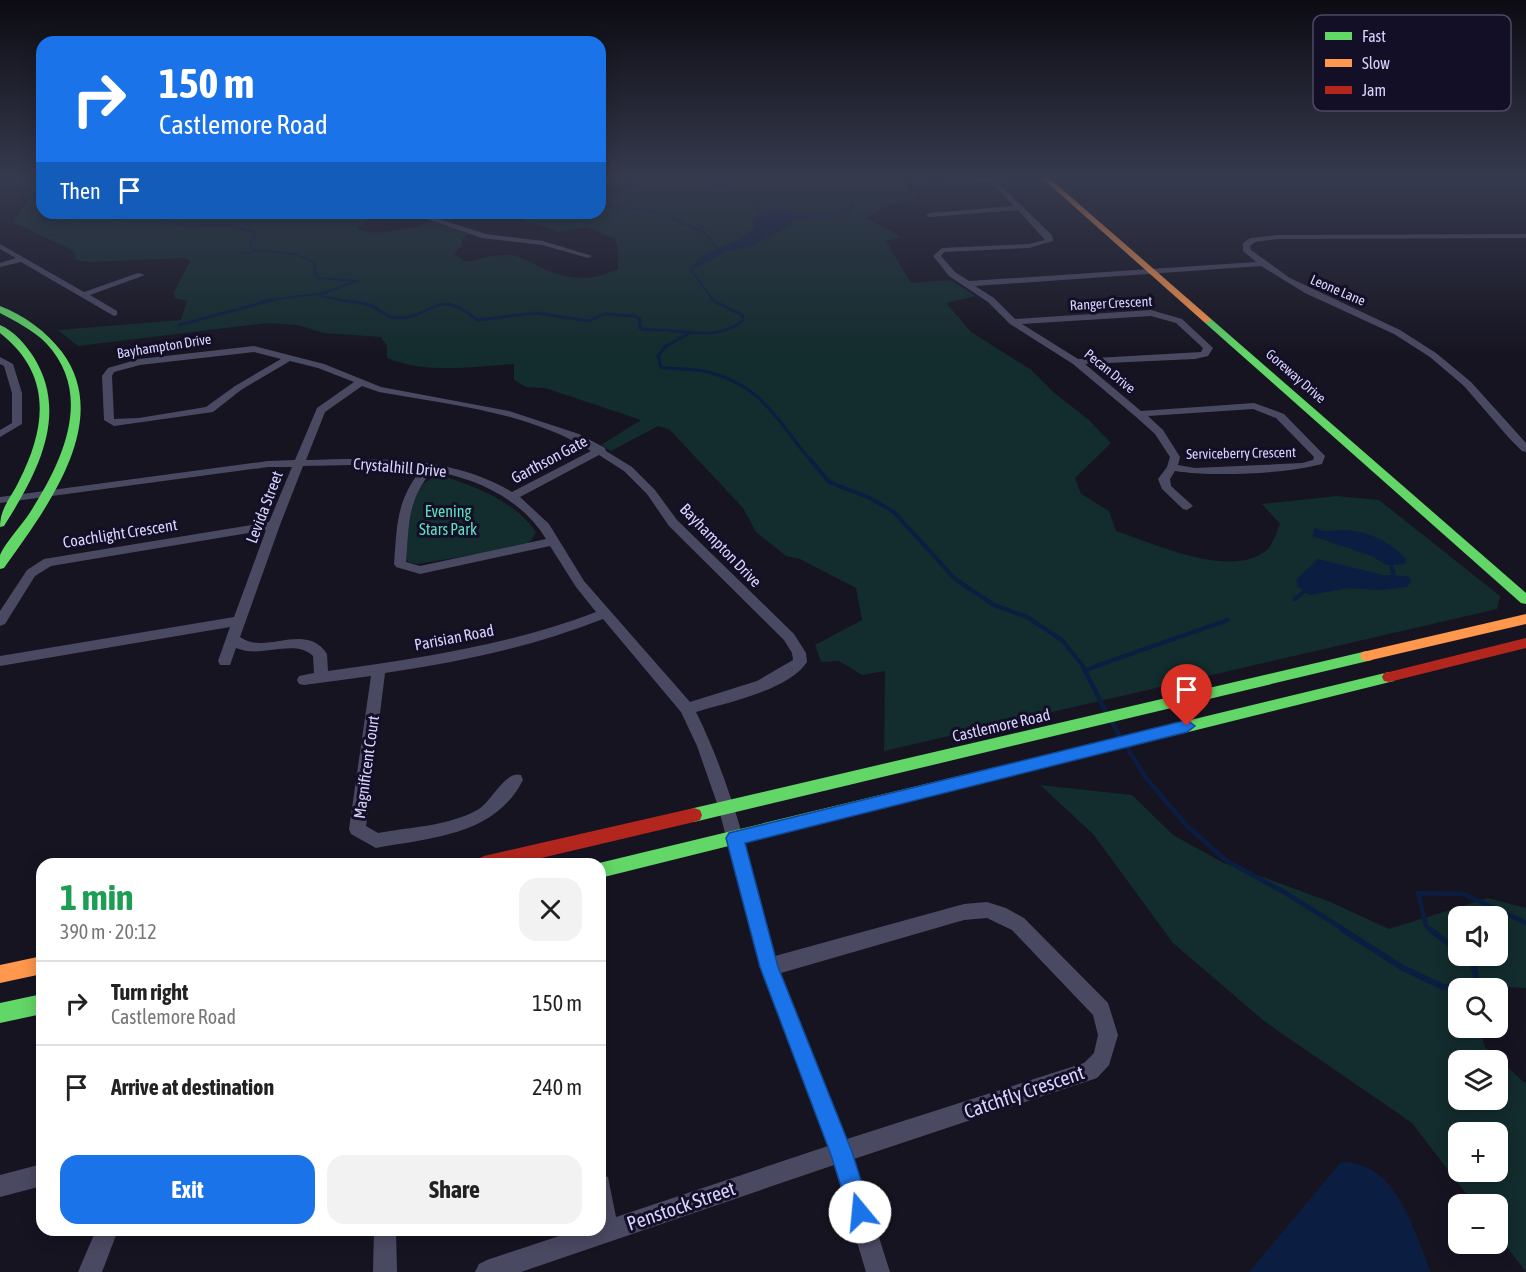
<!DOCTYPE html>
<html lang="en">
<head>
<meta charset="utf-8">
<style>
	body { margin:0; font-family:"Asap Condensed",sans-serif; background:#f2f2f2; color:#222; height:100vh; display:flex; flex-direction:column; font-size:22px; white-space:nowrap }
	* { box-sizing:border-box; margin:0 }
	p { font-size:20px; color:#767676 }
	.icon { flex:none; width:33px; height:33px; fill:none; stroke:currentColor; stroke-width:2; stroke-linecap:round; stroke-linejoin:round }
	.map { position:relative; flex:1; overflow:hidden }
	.sheet { position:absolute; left:36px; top:858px; width:570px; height:378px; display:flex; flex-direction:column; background:#fff; border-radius:18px; box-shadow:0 3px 15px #0003 }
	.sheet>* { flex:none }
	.banner { position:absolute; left:36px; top:36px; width:570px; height:183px; border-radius:18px; box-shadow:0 3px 15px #0003; background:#1a73e8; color:#fff; overflow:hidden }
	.buttons { position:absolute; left:1448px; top:906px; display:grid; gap:12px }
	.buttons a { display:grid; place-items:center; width:60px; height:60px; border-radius:12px; background:#fff; box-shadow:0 3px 15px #0003; font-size:30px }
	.pin { position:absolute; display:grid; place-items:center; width:51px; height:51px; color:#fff; margin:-62px -26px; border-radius:50% 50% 50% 0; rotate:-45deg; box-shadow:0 0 6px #0007 }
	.pin .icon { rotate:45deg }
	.me { position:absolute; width:66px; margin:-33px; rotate:343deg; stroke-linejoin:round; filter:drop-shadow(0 0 4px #0008) }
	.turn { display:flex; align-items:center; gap:21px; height:126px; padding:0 24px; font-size:27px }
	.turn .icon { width:78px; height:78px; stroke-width:2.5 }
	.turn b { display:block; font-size:42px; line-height:51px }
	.then { display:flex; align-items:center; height:57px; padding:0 24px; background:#0003; gap:12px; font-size:22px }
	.round { display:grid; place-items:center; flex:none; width:63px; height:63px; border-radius:18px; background:#f2f2f2 }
	.summary { display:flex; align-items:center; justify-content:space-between; height:102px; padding:0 24px }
	h1 { font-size:36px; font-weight:700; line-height:45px; color:#1e9e55 }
	.action { display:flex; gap:12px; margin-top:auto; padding:12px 24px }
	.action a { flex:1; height:69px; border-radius:18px; background:#1a73e8; color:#fff; font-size:24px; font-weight:700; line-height:69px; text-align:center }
	.action a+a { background:#f2f2f2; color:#222 }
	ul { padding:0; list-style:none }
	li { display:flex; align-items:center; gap:18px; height:84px; padding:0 24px; border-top:2px solid #e0e0e0 }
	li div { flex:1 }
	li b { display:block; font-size:22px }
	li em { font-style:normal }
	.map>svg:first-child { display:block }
	.green { fill:#132c2d; fill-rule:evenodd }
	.water { fill:#0b1e41 }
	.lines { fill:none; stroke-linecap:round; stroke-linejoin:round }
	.stream-far4 { stroke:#0b1e41; stroke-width:2 }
	.stream-far3 { stroke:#0b1e41; stroke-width:3 }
	.stream-far2 { stroke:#0b1e41; stroke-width:4 }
	.stream-far1 { stroke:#0b1e41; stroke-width:4.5 }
	.stream { stroke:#0b1e41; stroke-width:6 }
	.street { fill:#4a4962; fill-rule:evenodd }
	.fast { fill:#63d668; fill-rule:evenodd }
	.slow { fill:#ff974d; fill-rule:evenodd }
	.jam { fill:#b3261e; fill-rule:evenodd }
	.route { fill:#1a73e8; stroke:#114b97; stroke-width:1.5 }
	.labels { text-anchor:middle; stroke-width:6; stroke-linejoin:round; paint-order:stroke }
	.far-street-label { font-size:14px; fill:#d9d4ff; stroke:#130f26 }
	.street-label { font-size:16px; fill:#d9d4ff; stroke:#130f26 }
	.park-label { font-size:16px; fill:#5fe0c0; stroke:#130f26 }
	.near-street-label { font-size:20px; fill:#d9d4ff; stroke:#130f26 }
	.key { fill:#130f26; stroke:#4e4a67; stroke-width:1.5 }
	.key-label { font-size:16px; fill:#d9d4ff }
</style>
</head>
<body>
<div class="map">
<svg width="1526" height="1272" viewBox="0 0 1526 1272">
	<rect width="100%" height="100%" fill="#161421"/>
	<g class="green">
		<path d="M34,177H42V213H376L357,229L374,233L414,228L430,221L469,234L462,239V245L454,254L466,262C481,259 497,254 512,255C522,257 529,262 538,266C568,280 586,283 618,269V247L615,239L587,227L561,232L524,221L523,213H481H600V194L617,193L637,186L640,179L634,177H923L932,180L901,179L916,198L888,206L866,218L901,237L886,241L911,283L950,280L976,296L946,303L971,332L1030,369L1052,391L1089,420L1111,443L1075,478L1081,494L1109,511L1116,531C1154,543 1232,581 1268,549C1273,544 1277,531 1280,524L1262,504L1336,496L1379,500L1500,596L1497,609L884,751L885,671L862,675L839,661L821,662L815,645L862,620L856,588L800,559L786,556L756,532L743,508L669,429L658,426L611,451L601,445L641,420L545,388L526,387L514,380V364C472,367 426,374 387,358V346L381,337L323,333L298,325L267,323L78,346L58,330L181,320L187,301L175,298L174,292L190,261L184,258L89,262L76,260L74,251L13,222L28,201L21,187Z"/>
		<path d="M440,475C476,487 514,500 536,532L531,541L516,548L417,564L408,562L404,554C409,527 408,482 440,475Z"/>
		<path d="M1040,785L1132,795L1173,835L1224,863L1328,901L1389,929L1488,898L1526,908V988L1505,987L1497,991V988H1458V1028H1480L1485,1047L1526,1084V1272L1497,1234V1204H1474L1412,1123L1264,1021L1173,943L1093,834ZM1458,916H1497V956H1458ZM1458,1060H1497V1100H1458ZM1458,1132H1497V1172H1458Z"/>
	</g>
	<g class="water">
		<path d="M853,204L851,212L841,215L792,220L791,225L752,246L727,251L691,270C700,246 740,248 755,227L752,220L770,210H784L805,215L841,212Z"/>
		<path d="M1315,528C1326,533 1331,530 1342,530C1366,530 1390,541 1406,559L1405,564L1386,565L1372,556L1312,536Z"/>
		<polygon points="1318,559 1383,575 1407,576 1412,581 1407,587 1380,590 1349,588 1310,595 1298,587 1296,580"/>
		<path d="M1341,1162C1398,1162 1413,1230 1431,1272H1249Z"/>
	</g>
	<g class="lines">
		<g class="stream-far4">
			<path d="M697,177C720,190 753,185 760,215"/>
			<polyline points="851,177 855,194 851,206"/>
			<polyline points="600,208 642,209 659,213 705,233 719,251"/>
			<polyline points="48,213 41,220 62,221 94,215 115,219 157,217 186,226 228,225 253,232 255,235 250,244 253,250 296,254 316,263 315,273 318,278 357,281 323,293 263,301"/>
			<polyline points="766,230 781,226"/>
			<polyline points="241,254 255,251"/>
			<polyline points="694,267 691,270 714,301"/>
			<polyline points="327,292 320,296 347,301"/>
		</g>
		<g class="stream-far3">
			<path d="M340,300C350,302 362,302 372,306C379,309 385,316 392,317C432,323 434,283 477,320L536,313L589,321L604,314L635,316L640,319V328C648,331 655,330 664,330C689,332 723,340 743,320L742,315L712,300"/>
			<polyline points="179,325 273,300"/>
			<path d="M688,334L666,346L658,356L661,367C676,370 692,368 708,372C764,386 777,421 811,461"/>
		</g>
		<g class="stream-far2">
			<polyline points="810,459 829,482 870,498 894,512 955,579 994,605 1027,617 1062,640 1083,666"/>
			<polyline points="1390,560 1394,576 1392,578"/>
			<polyline points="1295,599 1306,590"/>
			<polyline points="1096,666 1228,620"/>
		</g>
		<g class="stream-far1">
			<polyline points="1082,665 1107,714"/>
			<polyline points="1086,670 1100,665"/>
			<polyline points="1111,720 1120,737"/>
			<polyline points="1126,746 1146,778 1188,827 1227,861 1284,892 1346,931"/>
			<polyline points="1433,931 1426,926 1418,893 1464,894 1526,923"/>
		</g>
		<g class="stream">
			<polyline points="1343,930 1403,968 1443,987 1478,986 1473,963 1464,956"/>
			<polyline points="1431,930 1458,951"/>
		</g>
		<g class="street">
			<path d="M994,177H1018L996,181L1052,235L1053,241L1029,248L944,252L941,256L955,272L969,281L1256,262L1243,251V243L1250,238L1278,235L1526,234V238L1278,239L1255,242L1250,246L1251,250L1290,278L1400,330L1436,353L1471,382L1526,443V452L1522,451L1509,438L1464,386L1430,357L1394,334L1305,293L1261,266L975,286L994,298L1015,319L1151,310L1182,319L1211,346L1213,348L1208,356L1195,359L1085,364L1141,411L1254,403L1284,414L1325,456L1322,464C1285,474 1212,477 1175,471L1170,479L1171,486L1193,506L1187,510L1183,509L1162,489L1158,479L1167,467L1170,457L1155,434L1135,416L1073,364L1010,324L988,302L949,276L933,256L942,248L1029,244L1045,240L1018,210L930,217L926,215L930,213L1014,206L990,181L945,185L942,183ZM1151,316L1176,323L1203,348L1201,352L1078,359L1022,324ZM1253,409L1276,418L1314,457L1313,460L1302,463L1195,468L1178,465L1180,457L1163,430L1148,416Z"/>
			<polygon points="409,213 420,213 486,234 543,241 592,256 588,258 542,245 482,238"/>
			<polygon points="0,244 84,292 138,273 145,275 90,295 117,311 117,315 114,316 21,262 0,267 0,263 16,258 0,249"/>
			<path d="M254,346L324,364L381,387L509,411L579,434L605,448L606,451L632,467L655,490L677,520L794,634L806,653L807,662C789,690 726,703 696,712C734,789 753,873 775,956L964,904L987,902L1006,908L1024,918L1108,1003L1118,1035L1109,1065L1097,1078L854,1159L890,1272H866L834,1165L521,1272H475L479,1264L487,1260L577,1230H600V1174L608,1177L616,1217L828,1146L760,967L718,806L697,746L681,712L603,619C532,647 460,662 385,673L366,826L378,833C410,827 450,826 479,809C492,800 506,770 521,775L523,780C495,836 430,838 376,848L351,834L349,829L371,676L304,685L299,684L297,680L299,676L314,673L313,656C293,638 262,659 236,648L230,665H220L218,661L230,627L0,666V656L234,617L266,530L51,566L35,576L5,624L0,626V611L27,570L44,559L269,522L292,467H268L0,503V497L268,461L295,460L317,408L354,382L318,368L290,361L241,390L213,412L114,426L104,420L102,376L108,368L139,359ZM254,352L281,359L235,386L206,407L139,418L114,419L112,376L114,372L140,365ZM362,386L379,392C450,405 529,412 591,451L512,492C451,455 375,458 306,460L325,412ZM599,455L624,471L647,494L669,526L784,640L792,653L793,660L757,681L690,702L584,581L549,524L520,497ZM353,465L421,470C396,501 397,526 394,564L396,567L420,574L550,546L576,587L596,612C510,645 419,658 328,671L327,654C305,621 266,656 240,637L280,525L303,466ZM432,471C476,478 522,499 546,539L420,566L406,562C409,524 407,501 432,471ZM987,918L1012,930L1093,1015L1098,1035L1094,1053L1084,1063L847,1139L781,973L964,920Z"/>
			<polygon points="0,357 13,364 22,393 22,424 0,437 0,430 12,423 12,393 4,366 0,364"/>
			<polygon points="42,1164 42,1186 0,1197 0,1175"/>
			<polygon points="96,1230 118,1230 102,1272 78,1272"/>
			<polygon points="374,1230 396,1230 397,1272 373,1272"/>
		</g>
		<g class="fast">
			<path d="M0,306C24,315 47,332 62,352C114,422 45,510 4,568L0,569C0,565 0,559 0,555C5,543 21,526 29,514C62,463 95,395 46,343C33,330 15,321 0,313Z"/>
			<polygon points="1204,318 1210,318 1526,593 1526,604 1521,603 1204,322"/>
			<path d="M0,325C14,331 25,344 33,356C70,414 37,474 4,526L0,527C0,508 11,498 19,481C47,426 52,374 0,333Z"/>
			<polygon points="1367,651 1372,652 1374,656 1372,660 694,822 688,820 686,815 688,810 694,808"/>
			<polygon points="1389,672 1394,673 1396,677 1394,681 600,878 600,864 595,864"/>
			<polygon points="42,994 42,1014 0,1023 0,1003"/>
		</g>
		<g class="slow">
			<polygon points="1041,177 1048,177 1210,318 1210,322 1204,322"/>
			<polygon points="1526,614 1526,624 1367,661 1362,660 1360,656 1362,652 1367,651"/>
			<polygon points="42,956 42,974 0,983 0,965"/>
		</g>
		<g class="jam">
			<polygon points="1526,638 1526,648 1389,682 1384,681 1382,677 1384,673 1389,672"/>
			<polygon points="694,808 700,810 702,815 700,820 694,822 516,864 476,864 478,859 484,856"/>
		</g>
	</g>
	<linearGradient id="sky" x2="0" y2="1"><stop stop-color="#0c0b12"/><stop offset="0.5" stop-color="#363a4e"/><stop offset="1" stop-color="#363a4e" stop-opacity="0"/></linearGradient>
	<rect width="1526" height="355" fill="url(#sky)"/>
	<polygon class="route" points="1187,720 1195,726 1187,732 745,843 778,967 852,1152 871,1212 868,1220 860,1223 852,1220 830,1152 760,967 726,838 729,833"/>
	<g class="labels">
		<g class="far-street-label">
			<text transform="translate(1338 290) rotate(23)" y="5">Leone Lane</text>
			<text transform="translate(1111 303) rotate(-3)" y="5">Ranger Crescent</text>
			<text transform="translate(164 346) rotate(-9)" y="5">Bayhampton Drive</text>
			<text transform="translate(1110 371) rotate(39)" y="5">Pecan Drive</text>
			<text transform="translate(1296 376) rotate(41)" y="5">Goreway Drive</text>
			<text transform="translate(1241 453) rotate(-1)" y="5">Serviceberry Crescent</text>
		</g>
		<g class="street-label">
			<text transform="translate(549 459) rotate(-28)" y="6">Garthson Gate</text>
			<text transform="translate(400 467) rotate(5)" y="6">Crystalhill Drive</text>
			<text transform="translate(264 507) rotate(-69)" y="6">Levida Street</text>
			<text transform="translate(120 533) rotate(-9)" y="6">Coachlight Crescent</text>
			<text transform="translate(721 545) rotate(46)" y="6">Bayhampton Drive</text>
			<text transform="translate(454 637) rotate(-11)" y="6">Parisian Road</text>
			<text transform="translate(1001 725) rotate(-13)" y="6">Castlemore Road</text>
			<text transform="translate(366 767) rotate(-82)" y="6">Magnificent Court</text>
		</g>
		<g class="park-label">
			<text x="448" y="517">Evening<tspan x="448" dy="18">Stars Park</tspan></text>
		</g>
		<g class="near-street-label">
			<text transform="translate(1024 1092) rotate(-19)" y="7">Catchfly Crescent</text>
			<text transform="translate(681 1206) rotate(-19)" y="7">Penstock Street</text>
		</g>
	</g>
	<rect x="1313" y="15" width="198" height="96" rx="9" class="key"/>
	<rect x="1325" y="32" width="27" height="8" fill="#63d668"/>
	<rect x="1325" y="59" width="27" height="8" fill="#ff974d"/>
	<rect x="1325" y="86" width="27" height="8" fill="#b3261e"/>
	<g class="key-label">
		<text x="1362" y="42">Fast</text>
		<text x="1362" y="69">Slow</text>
		<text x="1362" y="96">Jam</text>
	</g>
</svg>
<div class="buttons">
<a><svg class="icon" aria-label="sound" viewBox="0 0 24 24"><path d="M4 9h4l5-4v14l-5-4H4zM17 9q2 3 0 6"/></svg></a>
<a><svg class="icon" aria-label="search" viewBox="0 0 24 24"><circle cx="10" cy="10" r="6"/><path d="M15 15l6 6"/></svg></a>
<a><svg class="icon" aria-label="layers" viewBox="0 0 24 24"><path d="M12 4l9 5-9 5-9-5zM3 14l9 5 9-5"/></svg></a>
<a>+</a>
<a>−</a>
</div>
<div class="pin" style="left:1187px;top:726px;background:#d93025"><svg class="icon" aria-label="arrive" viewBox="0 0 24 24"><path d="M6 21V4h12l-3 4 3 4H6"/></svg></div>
<svg class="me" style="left:860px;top:1212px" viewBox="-20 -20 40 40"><circle r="19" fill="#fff"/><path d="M0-13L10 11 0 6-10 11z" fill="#1a73e8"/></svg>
<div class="banner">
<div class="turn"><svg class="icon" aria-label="right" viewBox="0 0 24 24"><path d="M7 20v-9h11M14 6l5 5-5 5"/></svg><div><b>150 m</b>Castlemore Road</div></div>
<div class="then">Then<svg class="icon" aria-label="arrive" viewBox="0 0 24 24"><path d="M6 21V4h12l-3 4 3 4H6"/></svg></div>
</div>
<section class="sheet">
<div class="summary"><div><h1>1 min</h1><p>390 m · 20:12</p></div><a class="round"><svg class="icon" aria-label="close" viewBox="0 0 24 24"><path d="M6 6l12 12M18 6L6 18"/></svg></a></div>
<ul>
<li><svg class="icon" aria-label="right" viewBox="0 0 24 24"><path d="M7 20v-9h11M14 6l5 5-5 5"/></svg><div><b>Turn right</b><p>Castlemore Road</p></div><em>150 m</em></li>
<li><svg class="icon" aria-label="arrive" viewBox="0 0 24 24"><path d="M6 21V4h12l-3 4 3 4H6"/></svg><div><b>Arrive at destination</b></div><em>240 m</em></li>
</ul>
<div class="action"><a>Exit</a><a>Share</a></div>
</section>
</div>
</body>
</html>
